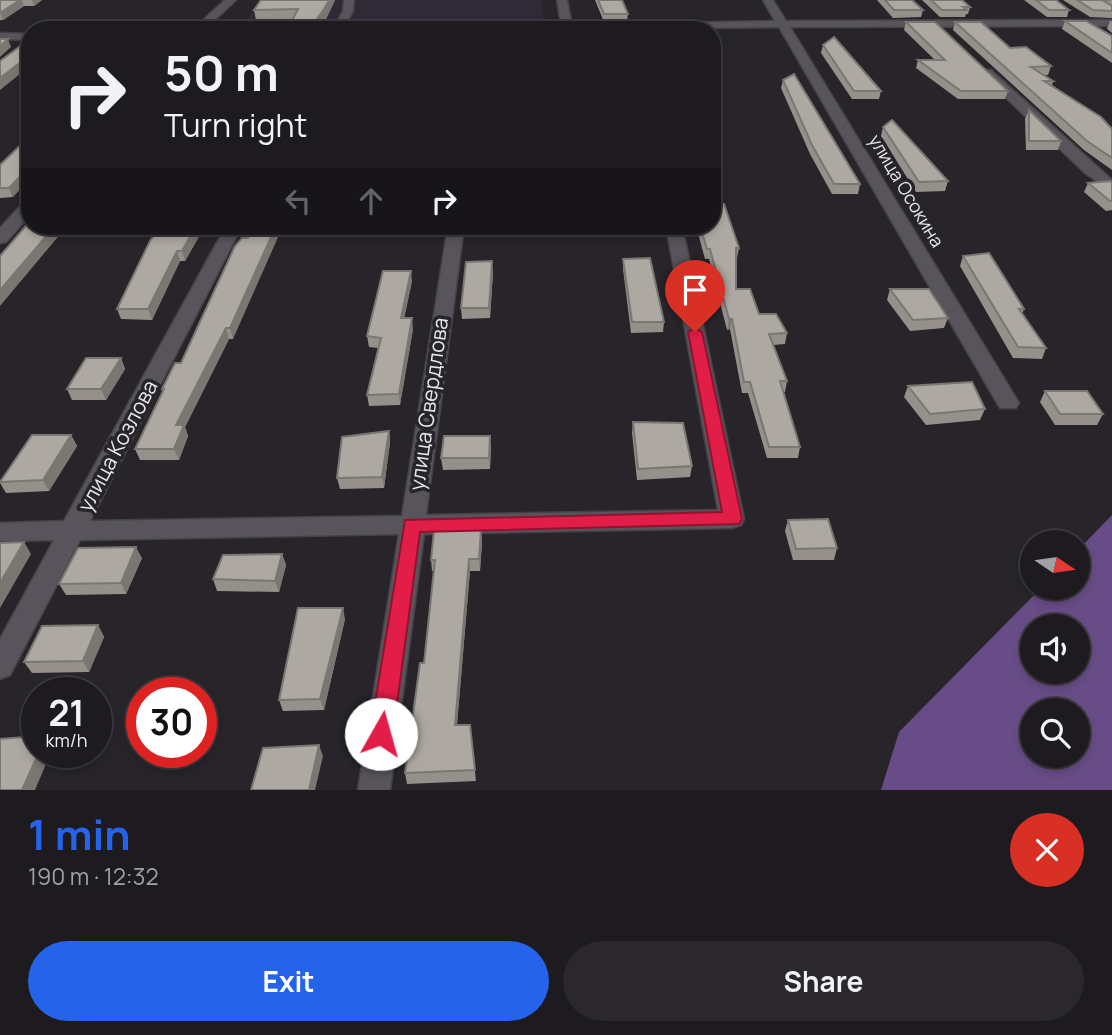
<!DOCTYPE html>
<html lang="en">
<head>
<meta charset="utf-8">
<style>
	body { margin:0; font-family:Manrope,sans-serif; background:#2a282d; color:#f1f3f6; height:100vh; display:flex; flex-direction:column; font-size:26px; white-space:nowrap }
	* { box-sizing:border-box; margin:0 }
	p { font-size:23px; color:#a0a1a5 }
	.icon { flex:none; width:38px; height:38px; fill:none; stroke:currentColor; stroke-width:2; stroke-linecap:round; stroke-linejoin:round }
	.map { position:relative; height:790px; overflow:hidden }
	.drawer { display:flex; flex-direction:column; background:#1d1b20; flex:1 }
	.drawer>* { flex:none }
	.banner { position:absolute; left:21px; top:21px; width:700px; height:214px; border-radius:28px; box-shadow:0 4px 10px #0003,0 0 0 2px #3b393e; background:#1d1b20; color:#f1f3f6; overflow:hidden }
	.needle { width:46px; rotate:103deg }
	.controls { position:absolute; left:1020px; top:530px; display:grid; gap:14px }
	.controls a { display:grid; place-items:center; width:70px; height:70px; border-radius:50%; background:#1d1b20; box-shadow:0 4px 10px #0003,0 0 0 2px #3b393e; font-size:35px }
	.speed { position:absolute; left:21px; top:677px; display:flex; gap:14px; font-size:35px; font-weight:700; text-align:center }
	.speed>* { display:grid; place-content:center; width:91px; height:91px; border-radius:50%; background:#1d1b20; box-shadow:0 4px 10px #0003,0 0 0 2px #3b393e; line-height:1 }
	.speed small { font-size:18px; font-weight:400 }
	.speed .limit { border:10px solid #d22; background:#fff; color:#111 }
	.pin { position:absolute; display:grid; place-items:center; width:60px; height:60px; color:#fff; margin:-72px -30px; border-radius:50% 50% 50% 0; rotate:-45deg; box-shadow:0 0 7px #0007 }
	.pin .icon { rotate:45deg }
	.me { position:absolute; width:77px; margin:-38px; rotate:7deg; stroke-linejoin:round; filter:drop-shadow(0 0 5px #0008) }
	.turn { display:flex; align-items:center; gap:24px; height:147px; padding:0 28px; font-size:32px }
	.turn .icon { width:91px; height:91px; stroke-width:2.5 }
	.turn b { display:block; font-size:49px; line-height:60px }
	.lanes { display:flex; align-items:center; height:66px; padding:0 28px; background:#0003; justify-content:center; gap:35px; direction:ltr }
	.lanes .off { opacity:.35 }
	.round { display:grid; place-items:center; flex:none; width:74px; height:74px; border-radius:37px; background:#2a282d }
	.headline { display:flex; align-items:center; justify-content:space-between; height:119px; padding:0 28px }
	h1 { font-size:42px; font-weight:700; line-height:52px; color:#2563eb }
	.primary-button { display:flex; gap:14px; margin-top:auto; padding:14px 28px }
	.primary-button a { flex:1; height:80px; border-radius:42px; background:#2563eb; color:#fff; font-size:28px; font-weight:700; line-height:80px; text-align:center }
	.primary-button a+a { background:#2a282d; color:#f1f3f6 }
	.map>svg:first-child { display:block }
	.built { fill:#2f2a36 }
	.forest { fill:#684c87; fill-rule:evenodd }
	.lines { fill:none; stroke-linecap:round; stroke-linejoin:round }
	.minor-casing { stroke:#444147; stroke-width:3 }
	.minor { fill:#57545b; fill-rule:evenodd }
	.wall { fill:#96908b }
	.shaded-wall { fill:#7a7671 }
	.building { fill:#aea8a2; stroke:#7a7671; stroke-width:2 }
	.route { fill:#e11d48; stroke:#92132f; stroke-width:2 }
	.labels { text-anchor:middle; stroke-width:7; stroke-linejoin:round; paint-order:stroke }
	.far-street-label { font-size:18px; fill:#e8e7eb; stroke:#27242a }
	.street-label { font-size:21px; fill:#e8e7eb; stroke:#27242a }
</style>
</head>
<body>
<div class="map">
<svg width="1112" height="790" viewBox="0 0 1112 790">
	<rect width="100%" height="100%" fill="#27242a"/>
	<polygon class="built" points="261,0 542,0 543,26 239,29"/>
	<path class="forest" d="M1112,515V790H881L899,732L1041,588H1078V550ZM1032,626H1078V672H1032ZM1032,710H1078V756H1032Z"/>
	<g class="lines">
		<g class="minor-casing">
			<g id="minor">
				<polygon points="225,0 236,0 204,30 192,30"/>
				<polygon points="344,0 354,0 353,11 343,30 332,30 343,11"/>
				<polygon points="557,0 567,0 572,25 775,21 763,0 773,0 786,21 1112,20 1112,26 790,27 1019,403 1016,408 1000,408 997,403 779,27 496,30 501,27 561,25"/>
				<polygon points="0,33 30,34 30,40 0,39"/>
				<polygon points="983,70 991,70 1112,180 1112,192 1085,173 983,76"/>
				<polygon points="30,200 30,215 6,242 0,243 0,228 24,202"/>
				<polygon points="226,226 242,226 90,521 402,516 448,226 464,226 426,515 718,510 666,226 682,226 744,519 741,525 732,528 424,534 390,790 358,790 399,534 80,540 10,675 0,679 0,639 54,540 0,541 0,523 64,521"/>
			</g>
		</g>
		<use href="#minor" class="minor"/>
	</g>
	<g class="wall">
		<polygon points="0,0 42,0 34,6 24,6 3,20 0,20"/>
		<polygon points="261,0 335,0 326,19 256,20 254,10"/>
		<polygon points="595,0 622,0 628,14 627,21 604,22"/>
		<polygon points="877,0 912,0 923,10 921,17 893,18"/>
		<polygon points="922,0 962,0 970,7 968,14 966,14 965,17 940,17"/>
		<polygon points="1024,0 1056,0 1069,10 1067,17 1047,17"/>
		<polygon points="1063,0 1112,0 1112,18 1090,17"/>
		<polygon points="1065,21 1112,36 1112,63 1062,29"/>
		<polygon points="1110,21 1112,21 1112,33 1107,29"/>
		<polygon points="906,22 1008,91 1005,99 958,99 916,68 918,60 935,60 904,30"/>
		<polygon points="955,22 1051,66 1048,75 1043,75 1053,81 1052,85 1112,129 1112,170 1084,150 953,30"/>
		<polygon points="823,45 881,91 879,99 852,99 821,53"/>
		<polygon points="783,80 860,184 858,194 832,194 810,154 781,88"/>
		<polygon points="1029,110 1061,141 1058,150 1026,150 1025,119"/>
		<polygon points="883,127 948,181 945,191 916,192 881,136"/>
		<polygon points="0,165 13,197 0,198"/>
		<polygon points="1112,182 1112,210 1106,211 1084,192 1088,183"/>
		<polygon points="718,204 739,248 737,258 736,258 736,289 759,314 787,333 785,344 773,345 787,381 785,392 783,392 800,447 798,458 767,458 748,393 742,393 730,329 727,330 709,259 705,259 696,226 712,226"/>
		<polygon points="161,226 205,226 185,261 180,261 152,320 121,319 117,309"/>
		<polygon points="235,246 233,339 229,339 185,427 188,436 179,460 140,460 135,449 163,392 162,389 181,363"/>
		<polygon points="963,256 1024,309 1022,314 1046,348 1042,359 1013,358 960,266"/>
		<polygon points="623,259 664,322 663,332 631,333 623,269"/>
		<polygon points="493,272 490,318 462,319 461,308"/>
		<polygon points="412,281 404,318 413,329 400,405 369,406 367,395 378,348 369,347 367,336"/>
		<polygon points="890,289 948,318 944,328 910,331 887,300"/>
		<polygon points="121,358 125,369 106,400 72,400 67,389"/>
		<polygon points="908,386 985,409 980,420 926,425 904,397"/>
		<polygon points="1045,391 1103,414 1097,425 1055,425 1040,402"/>
		<polygon points="633,422 692,466 690,477 637,480 632,433"/>
		<polygon points="389,431 390,442 384,488 340,489 337,478"/>
		<polygon points="71,435 77,446 49,491 6,493 0,483"/>
		<polygon points="490,436 491,447 490,469 443,470 441,458"/>
		<polygon points="788,520 837,548 834,560 793,560 785,531"/>
		<polygon points="481,530 482,542 480,571 470,571 457,725 470,725 476,781 407,784 405,773 424,663 434,571 432,571 431,560"/>
		<polygon points="282,554 286,565 279,592 217,591 213,579"/>
		<polygon points="142,558 126,594 66,595 59,584"/>
		<polygon points="345,619 324,710 283,711 279,700"/>
		<polygon points="98,625 104,637 89,672 32,673 24,662"/>
	</g>
	<g class="shaded-wall">
		<polygon points="20,0 22,0 24,6 3,20 0,13"/>
		<polygon points="32,0 42,0 34,6"/>
		<polygon points="329,0 335,0 326,19 318,30 309,30"/>
		<polygon points="8,39 11,47 0,57 0,46"/>
		<polygon points="30,55 30,66 0,90 0,78"/>
		<polygon points="30,166 30,179 13,197 9,188"/>
		<polygon points="55,226 67,226 0,306 0,290"/>
		<polygon points="196,226 205,226 185,261 182,251"/>
		<polygon points="276,226 283,226 233,339 230,328"/>
		<polygon points="177,251 180,261 152,320 148,309"/>
		<polygon points="492,261 493,272 490,318 489,308"/>
		<polygon points="411,271 412,281 402,329 401,318"/>
		<polygon points="412,318 413,329 400,405 399,394"/>
		<polygon points="729,319 732,319 730,329 727,330"/>
		<polygon points="226,328 229,339 185,427 188,436 179,460 174,449 176,425"/>
		<polygon points="121,358 125,369 106,400 101,389"/>
		<polygon points="389,431 390,442 384,488 382,477"/>
		<polygon points="71,435 77,446 49,491 43,480"/>
		<polygon points="490,436 491,447 490,469 489,458"/>
		<polygon points="481,530 482,542 480,571 479,559"/>
		<polygon points="24,542 31,554 0,608 0,583"/>
		<polygon points="136,547 142,558 126,594 121,583"/>
		<polygon points="282,554 286,565 279,592 275,581"/>
		<polygon points="469,559 470,571 456,736 455,725"/>
		<polygon points="343,608 345,619 324,710 320,699"/>
		<polygon points="98,625 104,637 89,672 83,661"/>
		<polygon points="319,745 323,756 315,790 309,790"/>
		<polygon points="39,752 51,752 35,790 22,790"/>
	</g>
	<g class="building">
		<polygon points="0,0 20,0 0,13"/>
		<polygon points="261,0 329,0 324,9 309,30 287,30 298,9 254,10"/>
		<polygon points="598,0 622,0 628,14 604,14"/>
		<polygon points="885,0 912,0 923,10 894,10"/>
		<polygon points="931,0 962,0 970,7 963,7 967,10 942,10"/>
		<polygon points="1036,0 1056,0 1069,10 1049,10"/>
		<polygon points="1077,0 1110,0 1102,0 1112,6 1112,11 1093,10"/>
		<polygon points="1065,21 1086,21 1112,36 1112,53"/>
		<polygon points="906,22 935,22 1008,91 961,91 918,60 945,60"/>
		<polygon points="955,22 981,22 1010,48 1026,47 1051,66 1031,67 1053,81 1044,81 1101,117 1112,129 1112,158 1087,141"/>
		<polygon points="608,24 631,24 633,30 610,30"/>
		<polygon points="605,25 606,30 590,30 590,28"/>
		<polygon points="834,37 881,91 854,91 823,45"/>
		<polygon points="0,39 8,39 0,46"/>
		<polygon points="30,39 30,55 0,78 0,61"/>
		<polygon points="794,74 860,184 834,184 812,145 783,80"/>
		<polygon points="1029,110 1061,141 1029,141"/>
		<polygon points="892,120 948,181 919,182 883,127"/>
		<polygon points="30,136 30,166 9,188 0,188 0,165"/>
		<polygon points="1110,181 1112,182 1112,201 1110,201 1088,183"/>
		<polygon points="712,186 718,204 724,204 739,248 736,248 736,289 750,289 759,314 776,314 787,333 769,334 787,381 780,381 800,447 769,447 750,382 744,382 732,319 729,319 710,249 707,249 700,226 712,226"/>
		<polygon points="30,221 30,226 55,226 0,290 0,256"/>
		<polygon points="161,226 196,226 182,251 177,251 148,309 117,309 150,241"/>
		<polygon points="253,226 276,226 230,328 226,328 176,425 184,425 174,449 135,449 164,389 162,389 175,363 181,363 235,246 242,238 248,238"/>
		<polygon points="989,253 1024,309 1019,309 1046,348 1018,347 963,256"/>
		<polygon points="650,258 664,322 632,322 623,259"/>
		<polygon points="492,261 489,308 461,308 466,262"/>
		<polygon points="383,271 411,271 401,318 412,318 399,394 367,395 381,338 367,336"/>
		<polygon points="890,289 929,289 948,318 913,320"/>
		<polygon points="86,358 121,358 101,389 67,389"/>
		<polygon points="972,382 985,409 930,414 908,386"/>
		<polygon points="1045,391 1087,391 1103,414 1060,414"/>
		<polygon points="633,422 683,423 692,466 638,469"/>
		<polygon points="389,431 382,477 337,478 342,437"/>
		<polygon points="32,435 71,435 43,480 0,482"/>
		<polygon points="444,436 490,436 489,458 441,458"/>
		<polygon points="828,519 837,548 796,549 788,520"/>
		<polygon points="481,530 479,559 469,559 455,725 470,725 475,770 405,773 420,663 424,663 435,560 431,560 434,531"/>
		<polygon points="24,542 0,583 0,543"/>
		<polygon points="136,547 121,583 59,584 78,548"/>
		<polygon points="282,554 275,581 213,579 223,555"/>
		<polygon points="298,608 343,608 320,699 279,700"/>
		<polygon points="98,625 83,661 24,662 42,626"/>
		<polygon points="37,736 37,752 39,752 22,790 0,790 0,739"/>
		<polygon points="319,745 309,790 251,790 263,748"/>
	</g>
	<polygon class="route" points="695,328 702,332 742,519 739,524 420,532 393,734 390,742 381,745 373,742 370,734 405,520 722,512 688,332"/>
	<g class="labels">
		<g class="far-street-label">
			<text transform="translate(906 191) rotate(59)" y="6">улица Осокина</text>
		</g>
		<g class="street-label">
			<text transform="translate(429 404) rotate(-82)" y="7">улица Свердлова</text>
			<text transform="translate(118 446) rotate(-62)" y="7">улица Козлова</text>
		</g>
	</g>
</svg>
<div class="controls">
<a><svg class="needle" viewBox="-14 -14 28 28"><path d="M0-13l5 13h-10z" fill="#e53935"/><path d="M0 13l5-13h-10z" fill="#a0a1a5"/></svg></a>
<a><svg class="icon" aria-label="sound" viewBox="0 0 24 24"><path d="M4 9h4l5-4v14l-5-4H4zM17 9q2 3 0 6"/></svg></a>
<a><svg class="icon" aria-label="search" viewBox="0 0 24 24"><circle cx="10" cy="10" r="6"/><path d="M15 15l6 6"/></svg></a>
</div>
<div class="speed"><div>21<small>km/h</small></div><div class="limit">30</div></div>
<div class="pin" style="left:695px;top:332px;background:#d93025"><svg class="icon" aria-label="arrive" viewBox="0 0 24 24"><path d="M6 21V4h12l-3 4 3 4H6"/></svg></div>
<svg class="me" style="left:381px;top:734px" viewBox="-20 -20 40 40"><circle r="19" fill="#fff"/><path d="M0-13L10 11 0 6-10 11z" fill="#e11d48"/></svg>
<div class="banner">
<div class="turn"><svg class="icon" aria-label="right" viewBox="0 0 24 24"><path d="M7 20v-9h11M14 6l5 5-5 5"/></svg><div><b>50 m</b>Turn right</div></div>
<div class="lanes"><svg class="icon off" aria-label="left" viewBox="0 0 24 24"><path d="M17 20v-9H6M10 6l-5 5 5 5"/></svg><svg class="icon off" aria-label="ahead" viewBox="0 0 24 24"><path d="M12 20V5M6 11l6-6 6 6"/></svg><svg class="icon" aria-label="right" viewBox="0 0 24 24"><path d="M7 20v-9h11M14 6l5 5-5 5"/></svg></div>
</div>
</div>
<section class="drawer">
<div class="headline"><div><h1>1 min</h1><p>190 m · 12:32</p></div><a class="round" style="background:#d93025;color:#fff"><svg class="icon" aria-label="close" viewBox="0 0 24 24"><path d="M6 6l12 12M18 6L6 18"/></svg></a></div>
<div class="primary-button"><a>Exit</a><a>Share</a></div>
</section>
</body>
</html>
